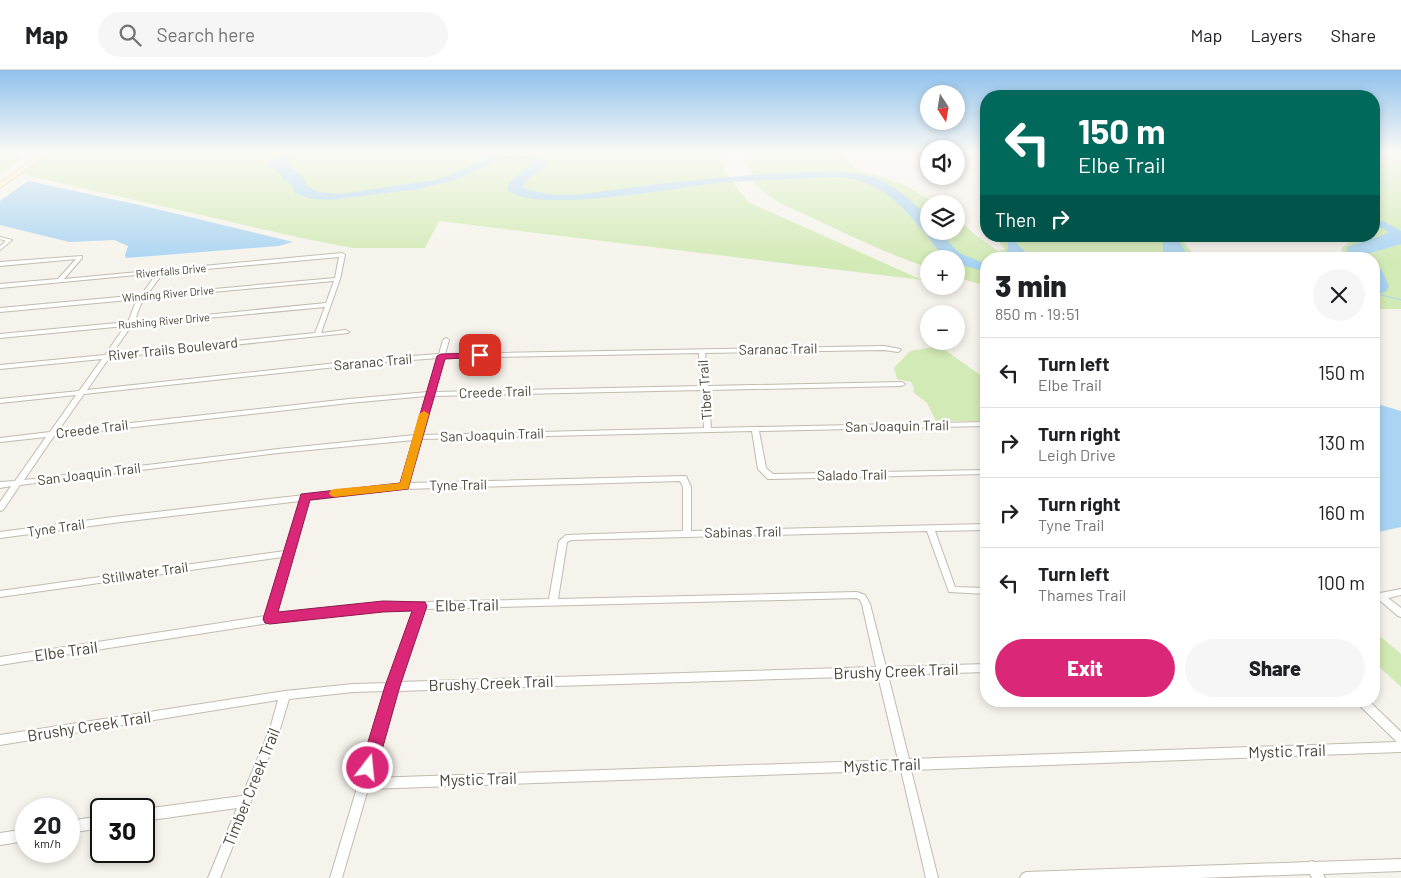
<!DOCTYPE html>
<html lang="en">
<head>
<meta charset="utf-8">
<style>
	body { margin:0; font-family:Barlow,sans-serif; background:#f6f6f6; color:#202124; height:100vh; display:flex; flex-direction:column; font-size:19px; white-space:nowrap }
	* { box-sizing:border-box; margin:0 }
	p { font-size:16px; color:#757577 }
	.icon { flex:none; width:28px; height:28px; fill:none; stroke:currentColor; stroke-width:2; stroke-linecap:round; stroke-linejoin:round }
	.map { position:relative; flex:1; overflow:hidden }
	.drawer { position:absolute; left:980px; top:182px; width:400px; height:455px; display:flex; flex-direction:column; background:#fff; border-radius:20px; box-shadow:0 2px 8px #0003 }
	.drawer>* { flex:none }
	.top-card { position:absolute; left:980px; top:20px; width:400px; height:152px; border-radius:20px; box-shadow:0 2px 8px #0003; background:#00695c; color:#fff; overflow:hidden }
	.needle { width:32px; rotate:168deg }
	.buttons { position:absolute; left:920px; top:15px; display:grid; gap:10px }
	.buttons a { display:grid; place-items:center; width:45px; height:45px; border-radius:50%; background:#fff; box-shadow:0 2px 8px #0003; font-size:25px }
	.speed { position:absolute; left:15px; top:728px; display:flex; gap:10px; font-size:25px; font-weight:700; text-align:center }
	.speed>* { display:grid; place-content:center; width:65px; height:65px; border-radius:50%; background:#fff; box-shadow:0 2px 8px #0003; line-height:1 }
	.speed small { font-size:12px; font-weight:400 }
	.speed .limit { border:2px solid #111; border-radius:8px; background:#fff; color:#111 }
	.pin { position:absolute; display:grid; place-items:center; width:42px; height:42px; color:#fff; margin:-21px; border-radius:10px; box-shadow:0 2px 8px #0006 }
	.me { position:absolute; width:55px; margin:-28px; rotate:16deg; stroke-linejoin:round; filter:drop-shadow(0 0 4px #0008) }
	.turn { display:flex; align-items:center; gap:18px; height:105px; padding:0 15px; font-size:22px }
	.turn .icon { width:65px; height:65px; stroke-width:2.5 }
	.turn b { display:block; font-size:35px; line-height:42px }
	.then { display:flex; align-items:center; height:48px; padding:0 15px; background:#0003; gap:10px; font-size:19px }
	.round { display:grid; place-items:center; flex:none; width:52px; height:52px; border-radius:26px; background:#f6f6f6 }
	.headline { display:flex; align-items:center; justify-content:space-between; height:85px; padding:0 15px }
	h1 { font-size:30px; font-weight:800; line-height:38px }
	.primary-button { display:flex; gap:10px; margin-top:auto; padding:10px 15px }
	.primary-button a { flex:1; height:58px; border-radius:30px; background:#db2777; color:#fff; font-size:20px; font-weight:800; line-height:58px; text-align:center }
	.primary-button a+a { background:#f6f6f6; color:#202124 }
	ul { padding:0; list-style:none }
	li { display:flex; align-items:center; gap:15px; height:70px; padding:0 15px; border-top:1px solid #e0e0e0 }
	li div { flex:1 }
	li b { display:block; font-size:19px }
	li em { font-style:normal }
	header { display:flex; align-items:center; gap:30px; box-sizing:border-box; height:70px; padding:0 25px; background:#fff; border-bottom:1px solid #e0e0e0 }
	header strong { font-size:24px }
	nav { display:flex; gap:28px; margin-inline-start:auto; font-size:18px }
	.search { width:350px; height:45px; background:#f6f6f6; display:flex; align-items:center; gap:12px; box-sizing:border-box; padding:0 18px; border-radius:28px; color:#757577; font-size:19px }
	.map>svg:first-child { display:block }
	.green { fill:#d2eab5 }
	.water { fill:#a9d4f2 }
	.lines { fill:none; stroke-linecap:round; stroke-linejoin:round }
	.stream { stroke:#a9d4f2; stroke-width:1 }
	.street-casing { stroke:#c2bbae; stroke-width:2 }
	.secondary-casing { stroke:#d6c79b; stroke-width:2 }
	.street { fill:#fff; fill-rule:evenodd }
	.secondary { fill:#fff3cd; fill-rule:evenodd }
	.route { fill:#db2777; stroke:#8e194d }
	.slow { fill:#f59e0b }
	.labels { text-anchor:middle; stroke-width:5; stroke-linejoin:round; paint-order:stroke }
	.far-street-label { font-size:11px; fill:#4b4439; stroke:#fff }
	.street-label { font-size:14px; fill:#4b4439; stroke:#fff }
	.near-street-label { font-size:16px; fill:#4b4439; stroke:#fff }
</style>
</head>
<body>
<header>
<strong>Map</strong>
<div class="search"><svg class="icon" aria-label="search" viewBox="0 0 24 24"><circle cx="10" cy="10" r="6"/><path d="M15 15l6 6"/></svg>Search here</div>
<nav><a>Map</a><a>Layers</a><a>Share</a></nav>
</header>
<div class="map">
<svg width="1401" height="808" viewBox="0 0 1401 808">
	<rect width="100%" height="100%" fill="#f6f3ec"/>
	<g class="green">
		<polygon points="0,82 30,82 0,104"/>
		<polygon points="50,82 720,82 725,102 748,132 922,210 439,151 425,178 353,178 306,169 21,104"/>
		<path d="M742,82H837L849,91L858,102C887,106 912,117 936,134H929V161H956V148L978,167L998,181L1005,179L1000,173L998,166H1179L1194,185L1201,189H986V216L956,207V189H929V198C891,185 854,168 819,151C792,138 775,134 753,112C753,96 745,96 742,82Z"/>
		<path d="M1374,82H1401V239H1374V189H1349L1341,179C1350,169 1367,170 1377,164L1378,162L1374,158Z"/>
		<polygon points="939,276 986,309 986,351 936,351 927,333 913,322 914,318 911,312 897,309 894,298 910,281"/>
		<polygon points="1374,561 1401,584 1401,617 1374,592"/>
	</g>
	<g class="water">
		<path d="M299,82H317L286,92L304,108L306,115L318,122L341,124L434,110C455,105 473,93 493,87C509,83 525,87 540,84L536,86L549,92C541,102 528,105 522,117C554,131 593,123 626,118C680,111 734,106 789,103C816,102 845,99 872,107C895,115 913,131 929,149V161H939L959,183L986,194V202L959,194L956,193V189H949L944,186C935,178 931,170 924,162C899,131 876,108 834,107C797,109 760,110 724,112C684,116 531,146 507,119L509,113L532,93L528,89H498L458,109L418,119L330,130L308,128L295,123L291,114L282,109L281,105L268,95L276,89Z"/>
		<polygon points="28,111 144,136 293,172 278,176 126,188 125,185 128,176 114,170 69,172 0,155 0,131"/>
		<polygon points="1374,149 1385,152 1401,161 1401,174 1367,184 1364,187 1366,189 1354,189 1347,183 1347,177 1389,163 1384,159 1374,155"/>
		<polygon points="1007,166 1018,166 1016,171 1018,175 1033,189 1005,189 1008,177"/>
		<path d="M1155,166C1189,166 1173,172 1193,189L1165,188L1163,184V173Z"/>
		<polygon points="1374,194 1381,199 1389,216 1387,221 1374,226 1376,211 1374,205"/>
		<polygon points="1374,333 1401,341 1401,457 1374,463"/>
	</g>
	<g class="lines">
		<g class="stream">
			<polyline points="642,82 645,82"/>
			<polyline points="534,85 564,82"/>
			<polyline points="1374,223 1401,230"/>
		</g>
		<g class="street-casing">
			<g id="street">
				<polygon points="0,167 12,170 0,180 0,176 6,171 0,169"/>
				<path d="M342,183L345,185L340,209L321,263L346,260L349,262L348,263L109,288L87,320L374,289L439,284L443,270L446,268L449,270L445,284L884,276L900,279L901,280L898,282L884,280L705,283L708,316L902,312L905,314L902,316L708,320L711,358L986,352V356L759,361L766,398L773,404L986,400V404L771,409H768L758,399L752,361L421,369L409,413L683,406H686L691,417V461L986,454V460L935,461L955,517L986,518V524L949,522L927,461L571,470L567,472L558,529L857,522L865,525L870,534L886,597L986,594V602L888,605L909,689L1397,672L1358,634L1357,631H1369L1401,662V682L911,700L938,808H926L901,700L368,719L342,808H330L386,621L353,622L289,629L280,659L220,808H208L237,738L144,751V739L242,726L270,659L278,630L0,675V665L285,621L353,614L389,613L415,540L383,541L269,553L0,595V587L265,546L283,487L0,527V521L285,481L300,431L121,452L0,468V462L121,446L401,414L414,370L278,383L20,415L3,440L0,441V432L11,416L0,418V412L15,411L46,367L0,372V368L50,362L76,325L0,333V329L79,321L102,289L0,299V295L105,285L125,256L0,268V264L128,252L135,234L139,229L0,242V238L141,225L157,203L0,218V214L58,209L76,189L0,196V192L82,186V188L64,209ZM339,187L335,208L147,225L163,203ZM334,211L326,233L134,252L141,234L145,228ZM325,237L315,263L112,284L132,255ZM699,283L701,316L434,322L444,288ZM438,288L428,322L349,329L58,361L84,324L374,293ZM702,320L704,358L422,365L433,326ZM426,326L415,365L278,379L24,410L54,366L349,333ZM680,411L683,417V461L566,465L559,471L549,529L383,533L275,545L292,485L294,483L293,481L308,430L404,419ZM856,528L859,529L862,534L876,597L399,612L424,539ZM878,606L898,690L371,708L397,621Z"/>
				<polygon points="1401,519 1401,525 1388,528 1401,538 1401,547 1398,546 1377,528 1376,526 1377,524 1380,523"/>
				<polygon points="101,746 101,758 69,763 69,751"/>
				<polygon points="26,759 26,771 0,775 0,763"/>
				<polygon points="1401,789 1401,801 1323,804 1325,808 1312,808 1310,804 1199,808 1020,808 1022,804 1026,802 1309,792 1312,791 1314,792"/>
			</g>
		</g>
		<g class="secondary-casing">
			<polygon id="secondary" points="43,82 49,82 0,118 0,113"/>
		</g>
		<use href="#street" class="street"/>
		<use href="#secondary" class="secondary"/>
	</g>
	<linearGradient id="sky" x2="0" y2="1"><stop stop-color="#8fc1ec"/><stop offset="0.42" stop-color="#fbfaf6"/><stop offset="1" stop-color="#fbfaf6" stop-opacity="0"/></linearGradient>
	<rect width="1401" height="195" fill="url(#sky)"/>
	<polygon class="route" points="480,283 483,283 483,287 445,289 408,419 310,430 278,542 383,531 425,532 427,536 400,616 377,698 374,703 368,706 363,703 360,698 385,616 412,541 383,542 270,554 265,553 263,549 301,424 400,413 437,286 441,284"/>
	<polygon class="slow" points="424,341 429,344 408,419 335,427 331,426 329,423 331,420 335,419 400,413 419,344"/>
	<g class="labels">
		<g class="far-street-label">
			<text transform="translate(171 201) rotate(-5)" y="4">Riverfalls Drive</text>
			<text transform="translate(168 224) rotate(-5)" y="4">Winding River Drive</text>
			<text transform="translate(164 251) rotate(-5)" y="4">Rushing River Drive</text>
		</g>
		<g class="street-label">
			<text transform="translate(173 279) rotate(-6)" y="5">River Trails Boulevard</text>
			<text transform="translate(778 279) rotate(-1)" y="5">Saranac Trail</text>
			<text transform="translate(373 292) rotate(-5)" y="5">Saranac Trail</text>
			<text transform="translate(705 320) rotate(-94)" y="5">Tiber Trail</text>
			<text transform="translate(495 322) rotate(-2)" y="5">Creede Trail</text>
			<text transform="translate(897 356) rotate(-1)" y="5">San Joaquin Trail</text>
			<text transform="translate(92 359) rotate(-7)" y="5">Creede Trail</text>
			<text transform="translate(492 365) rotate(-2)" y="5">San Joaquin Trail</text>
			<text transform="translate(89 404) rotate(-7)" y="5">San Joaquin Trail</text>
			<text transform="translate(852 405) rotate(-1)" y="5">Salado Trail</text>
			<text transform="translate(458 415) rotate(-1)" y="5">Tyne Trail</text>
			<text transform="translate(56 458) rotate(-8)" y="5">Tyne Trail</text>
			<text transform="translate(743 462) rotate(-1)" y="5">Sabinas Trail</text>
			<text transform="translate(145 503) rotate(-8)" y="5">Stillwater Trail</text>
		</g>
		<g class="near-street-label">
			<text transform="translate(467 535) rotate(-1)" y="6">Elbe Trail</text>
			<text transform="translate(66 581) rotate(-8)" y="6">Elbe Trail</text>
			<text transform="translate(896 601) rotate(-2)" y="6">Brushy Creek Trail</text>
			<text transform="translate(491 613) rotate(-2)" y="6">Brushy Creek Trail</text>
			<text transform="translate(89 656) rotate(-9)" y="6">Brushy Creek Trail</text>
			<text transform="translate(1287 681) rotate(-2)" y="6">Mystic Trail</text>
			<text transform="translate(882 695) rotate(-2)" y="6">Mystic Trail</text>
			<text transform="translate(478 709) rotate(-2)" y="6">Mystic Trail</text>
			<text transform="translate(251 717) rotate(-68)" y="6">Timber Creek Trail</text>
		</g>
	</g>
</svg>
<div class="buttons">
<a><svg class="needle" viewBox="-14 -14 28 28"><path d="M0-13l5 13h-10z" fill="#e53935"/><path d="M0 13l5-13h-10z" fill="#757577"/></svg></a>
<a><svg class="icon" aria-label="sound" viewBox="0 0 24 24"><path d="M4 9h4l5-4v14l-5-4H4zM17 9q2 3 0 6"/></svg></a>
<a><svg class="icon" aria-label="layers" viewBox="0 0 24 24"><path d="M12 4l9 5-9 5-9-5zM3 14l9 5 9-5"/></svg></a>
<a>+</a>
<a>−</a>
</div>
<div class="speed"><div>20<small>km/h</small></div><div class="limit">30</div></div>
<div class="pin" style="left:480px;top:285px;background:#d93025"><svg class="icon" aria-label="arrive" viewBox="0 0 24 24"><path d="M6 21V4h12l-3 4 3 4H6"/></svg></div>
<svg class="me" style="left:368px;top:698px" viewBox="-20 -20 40 40"><circle r="17" fill="#db2777" stroke="#fff" stroke-width="3"/><path d="M0-11L8 9 0 5-8 9z" fill="#fff"/></svg>
<div class="top-card">
<div class="turn"><svg class="icon" aria-label="left" viewBox="0 0 24 24"><path d="M17 20v-9H6M10 6l-5 5 5 5"/></svg><div><b>150 m</b>Elbe Trail</div></div>
<div class="then">Then<svg class="icon" aria-label="right" viewBox="0 0 24 24"><path d="M7 20v-9h11M14 6l5 5-5 5"/></svg></div>
</div>
<section class="drawer">
<div class="headline"><div><h1>3 min</h1><p>850 m · 19:51</p></div><a class="round"><svg class="icon" aria-label="close" viewBox="0 0 24 24"><path d="M6 6l12 12M18 6L6 18"/></svg></a></div>
<ul>
<li><svg class="icon" aria-label="left" viewBox="0 0 24 24"><path d="M17 20v-9H6M10 6l-5 5 5 5"/></svg><div><b>Turn left</b><p>Elbe Trail</p></div><em>150 m</em></li>
<li><svg class="icon" aria-label="right" viewBox="0 0 24 24"><path d="M7 20v-9h11M14 6l5 5-5 5"/></svg><div><b>Turn right</b><p>Leigh Drive</p></div><em>130 m</em></li>
<li><svg class="icon" aria-label="right" viewBox="0 0 24 24"><path d="M7 20v-9h11M14 6l5 5-5 5"/></svg><div><b>Turn right</b><p>Tyne Trail</p></div><em>160 m</em></li>
<li><svg class="icon" aria-label="left" viewBox="0 0 24 24"><path d="M17 20v-9H6M10 6l-5 5 5 5"/></svg><div><b>Turn left</b><p>Thames Trail</p></div><em>100 m</em></li>
</ul>
<div class="primary-button"><a>Exit</a><a>Share</a></div>
</section>
</div>
</body>
</html>
